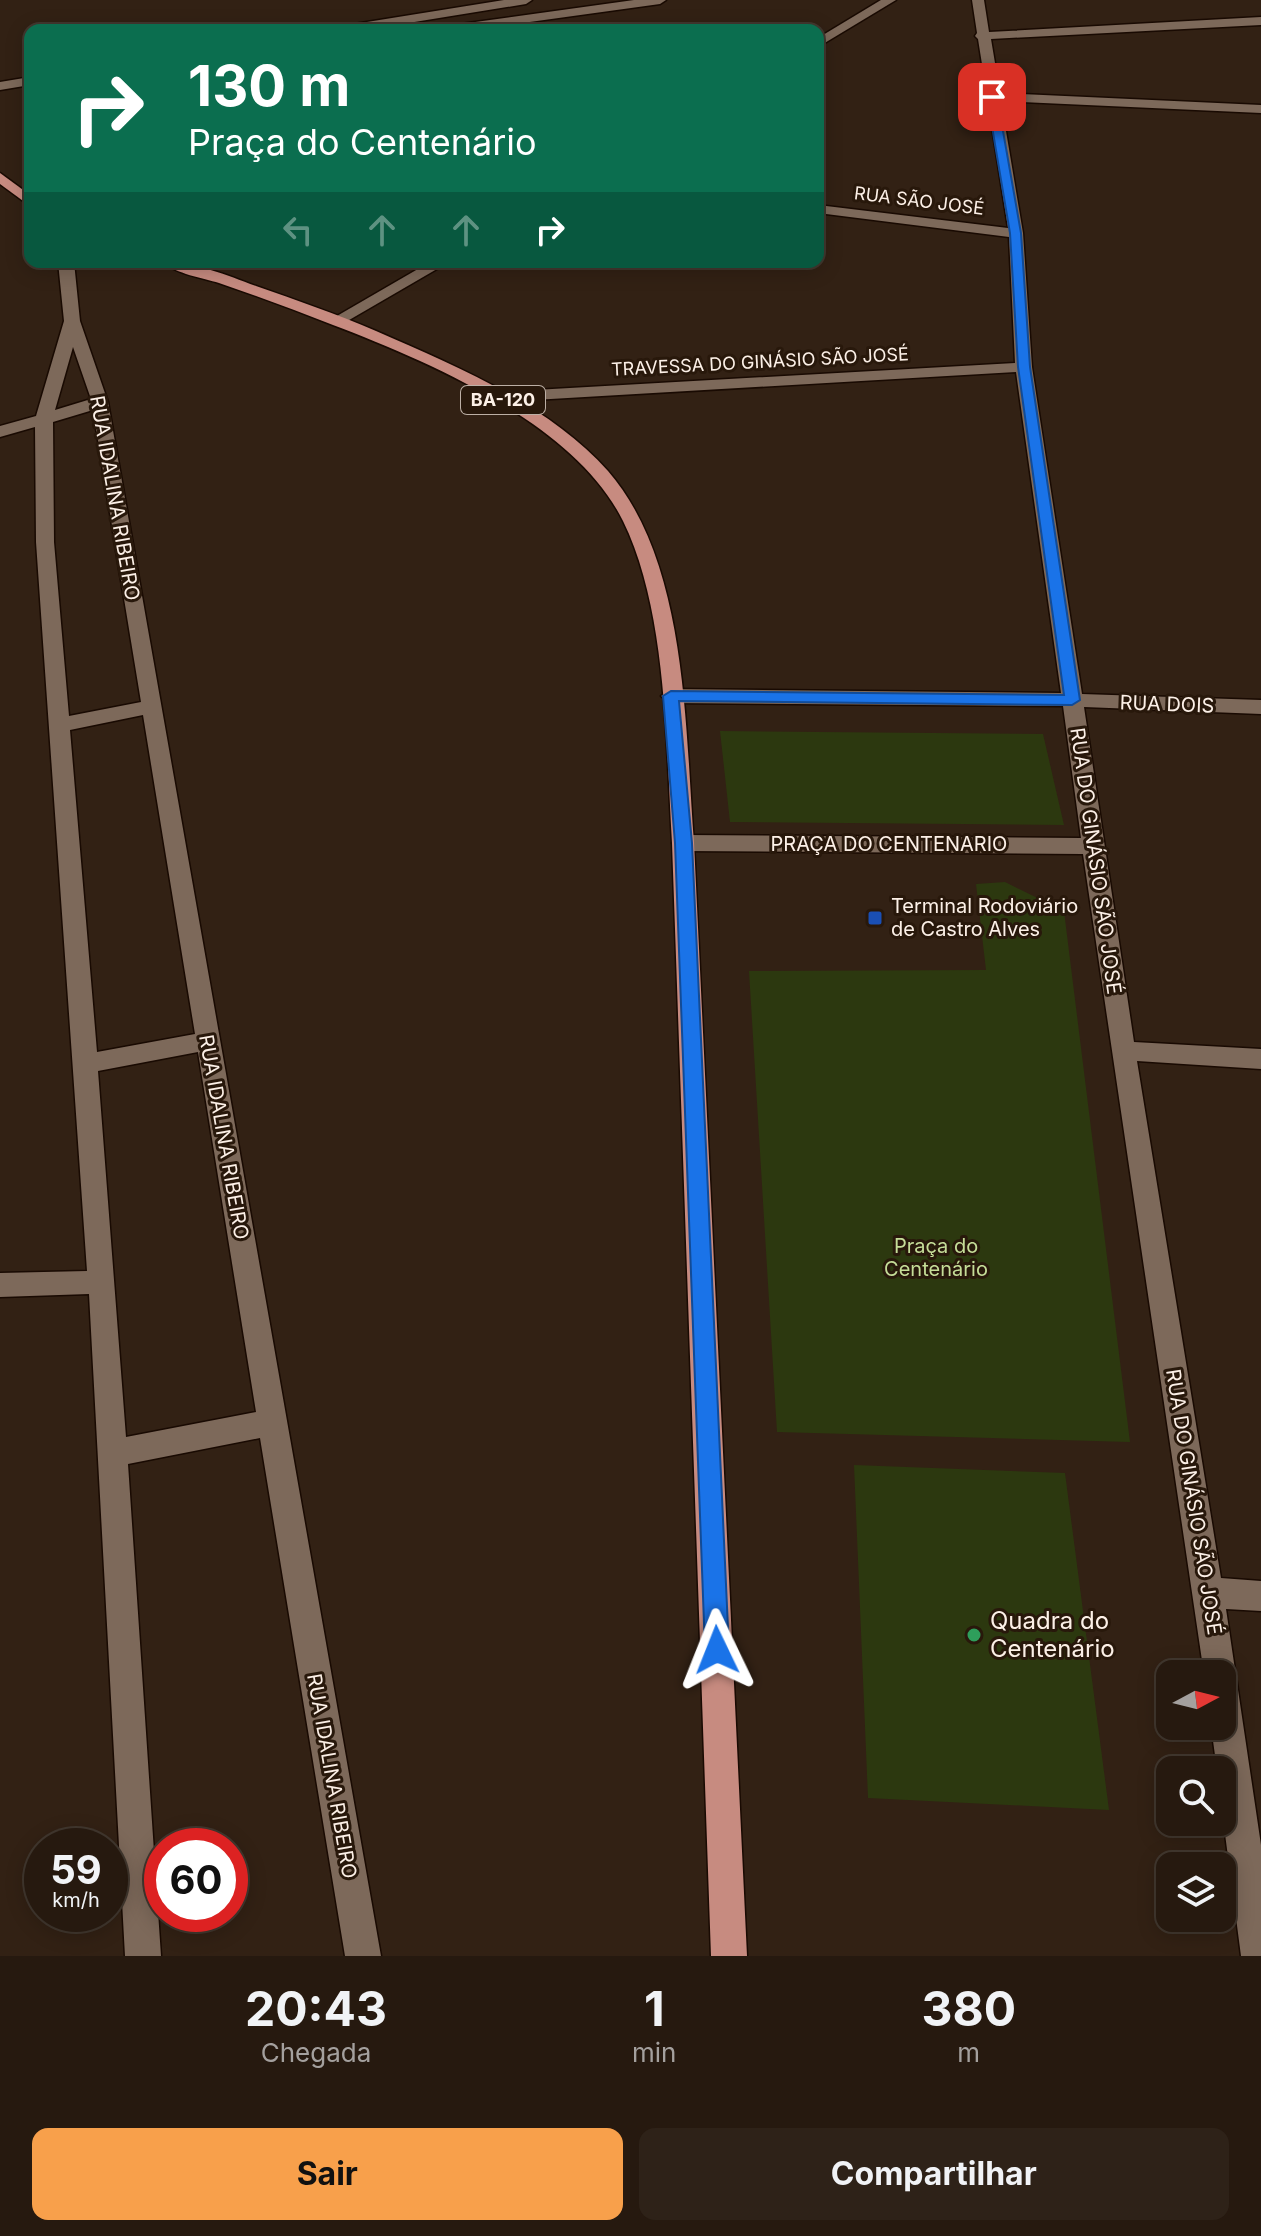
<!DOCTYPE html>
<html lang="pt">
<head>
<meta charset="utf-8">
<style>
	body { margin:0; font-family:Inter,sans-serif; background:#2e2218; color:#f1f3f6; height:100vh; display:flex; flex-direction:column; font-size:30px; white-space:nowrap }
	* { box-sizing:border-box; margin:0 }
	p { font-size:26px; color:#a4a09e }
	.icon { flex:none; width:44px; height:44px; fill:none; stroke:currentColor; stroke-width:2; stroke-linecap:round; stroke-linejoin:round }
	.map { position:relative; height:1956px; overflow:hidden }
	.panel { display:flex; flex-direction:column; background:#26190f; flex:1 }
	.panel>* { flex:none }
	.top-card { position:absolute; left:24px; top:24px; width:800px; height:244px; border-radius:16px; box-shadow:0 4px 20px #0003,0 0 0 2px #42382f; background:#0b6e4f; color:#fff; overflow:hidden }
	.needle { width:52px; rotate:83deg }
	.tools { position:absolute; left:1156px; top:1660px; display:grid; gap:16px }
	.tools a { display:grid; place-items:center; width:80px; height:80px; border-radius:16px; background:#26190f; box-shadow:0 4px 20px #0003,0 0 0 2px #42382f; font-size:40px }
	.speed { position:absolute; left:24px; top:1828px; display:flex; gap:16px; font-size:40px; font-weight:700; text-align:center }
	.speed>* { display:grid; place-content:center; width:104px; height:104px; border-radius:50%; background:#26190f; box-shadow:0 4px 20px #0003,0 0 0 2px #42382f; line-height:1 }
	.speed small { font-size:20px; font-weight:400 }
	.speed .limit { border:12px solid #d22; background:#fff; color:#111 }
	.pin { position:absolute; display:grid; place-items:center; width:68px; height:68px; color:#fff; margin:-34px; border-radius:16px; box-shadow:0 4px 12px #0006 }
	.me { position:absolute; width:88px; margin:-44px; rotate:358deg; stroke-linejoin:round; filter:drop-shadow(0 0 6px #0008) }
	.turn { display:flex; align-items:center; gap:28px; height:168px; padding:0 32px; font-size:36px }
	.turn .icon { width:104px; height:104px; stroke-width:2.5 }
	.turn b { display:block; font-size:56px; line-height:68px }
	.lanes { display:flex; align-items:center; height:76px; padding:0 32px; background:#0003; justify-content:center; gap:40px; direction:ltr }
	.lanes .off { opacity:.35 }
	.eta { display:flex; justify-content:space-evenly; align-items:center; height:136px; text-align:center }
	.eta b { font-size:48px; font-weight:700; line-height:56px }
	.button { display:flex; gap:16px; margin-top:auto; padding:16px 32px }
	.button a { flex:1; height:92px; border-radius:16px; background:#f8a04b; color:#111; font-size:32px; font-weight:700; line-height:92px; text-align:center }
	.button a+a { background:#2e2218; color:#f1f3f6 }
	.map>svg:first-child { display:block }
	.green { fill:#2c380f }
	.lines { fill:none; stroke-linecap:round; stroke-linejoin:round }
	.minor-casing { stroke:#190a02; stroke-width:3 }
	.major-casing { stroke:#190a02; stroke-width:3 }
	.minor { fill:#7d695a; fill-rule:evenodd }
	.major { fill:#c78b80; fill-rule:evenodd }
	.route { fill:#1a73e8; stroke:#114b97; stroke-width:2 }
	.transit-dot { fill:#1a4fb4; stroke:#28180b; stroke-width:3 }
	.leisure-dot { fill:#2e9e5b; stroke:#28180b; stroke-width:3 }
	.labels { text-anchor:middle; stroke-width:6; stroke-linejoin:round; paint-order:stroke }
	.far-street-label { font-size:18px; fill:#fcf0e7; stroke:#28180b }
	.shield { fill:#28180b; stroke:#bcafa5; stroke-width:2 }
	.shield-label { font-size:18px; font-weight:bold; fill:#fcf0e7 }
	.street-label { font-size:20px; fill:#fcf0e7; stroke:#28180b }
	.poi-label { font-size:20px; fill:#fcf0e7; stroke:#28180b; text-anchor:start }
	.park-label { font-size:20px; fill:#c5dd98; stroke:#28180b }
	.near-poi-label { font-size:24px; fill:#fcf0e7; stroke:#28180b; text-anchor:start }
</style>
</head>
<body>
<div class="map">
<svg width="1261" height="1956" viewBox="0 0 1261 1956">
	<rect width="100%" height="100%" fill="#322114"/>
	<g class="green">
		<polygon points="720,731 1043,734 1064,825 730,822"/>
		<polygon points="1005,882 1064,911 1130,1442 777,1432 749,971 986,970 976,884"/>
		<polygon points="854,1465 1065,1473 1109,1810 868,1798"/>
	</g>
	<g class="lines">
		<g class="minor-casing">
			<g id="minor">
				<polygon points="504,0 532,0 526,4 365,30 336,30 342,26"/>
				<polygon points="634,0 666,0 660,4 472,30 440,30 446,26"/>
				<polygon points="881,0 896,0 818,47 818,38"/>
				<polygon points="972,0 984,0 989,32 1261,17 1261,25 991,39 1000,93 1261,105 1261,113 1001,101 1023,233 1032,367 1082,694 1261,700 1261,714 1084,707 1134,1042 1261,1049 1261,1069 1137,1061 1221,1578 1261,1581 1261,1611 1226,1609 1261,1845 1261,1956 1241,1956 1222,1811 1222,1770 1217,1770 1211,1726 1222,1726 1222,1674 1204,1674 1083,854 683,851 675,848 672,843 675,838 683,835 1081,838 1063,706 671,703 661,696 671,689 1061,693 1016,372 499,402 491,397 499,392 1015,363 1009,237 818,213 818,205 1008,228 978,39 975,36 977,33"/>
				<polygon points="30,77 30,85 0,90 0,82"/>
				<path d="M58,262H74L80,321L108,402L381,1956H345L260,1438L128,1464L161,1956H125L89,1294L0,1297V1273L87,1271L36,542L35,427L0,437V426L36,416L64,321ZM73,347L91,399L55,410ZM93,410L141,702L69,716L54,542L53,422ZM143,715L195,1034L97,1052L70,730ZM198,1052L256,1412L126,1437L98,1071Z"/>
				<polygon points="430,262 449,262 344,323 338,325 330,320"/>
			</g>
		</g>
		<g class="major-casing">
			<g id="major">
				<polygon points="0,173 30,195 30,206 0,184"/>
				<path d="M163,262C196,262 226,275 256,286C296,300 337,314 376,331C456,366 548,404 608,471C688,563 685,728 694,843L747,1956H711L672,843C666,745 667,610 623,521C575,424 430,362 333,325C295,310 257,296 219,283C203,278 176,274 163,262Z"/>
			</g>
		</g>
		<use href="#minor" class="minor"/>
		<use href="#major" class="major"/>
	</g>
	<polygon class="route" points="992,94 997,97 1021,233 1030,367 1080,700 1072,705 679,701 692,843 729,1650 725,1658 717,1662 708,1658 705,1650 675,843 663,696 671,691 1064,695 1018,367 1010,233 987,97"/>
	<rect class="transit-dot" x="867" y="910" width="16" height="16" rx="4"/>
	<circle class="leisure-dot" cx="974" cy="1635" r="8"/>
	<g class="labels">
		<g class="far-street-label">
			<text transform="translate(919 201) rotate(7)" y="6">RUA SÃO JOSÉ</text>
			<text transform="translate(760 362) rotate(-3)" y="6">TRAVESSA DO GINÁSIO SÃO JOSÉ</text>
		</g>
		<rect class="shield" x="461" y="386" width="84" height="28" rx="6"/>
		<g class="shield-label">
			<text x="503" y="406">BA-120</text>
		</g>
		<g class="street-label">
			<text transform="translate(115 498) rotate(80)" y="7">RUA IDALINA RIBEIRO</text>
			<text transform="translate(1167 704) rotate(2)" y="7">RUA DOIS</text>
			<text x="889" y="851">PRAÇA DO CENTENARIO</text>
			<text transform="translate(1096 861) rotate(82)" y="7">RUA DO GINÁSIO SÃO JOSÉ</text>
			<text transform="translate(224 1137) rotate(80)" y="7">RUA IDALINA RIBEIRO</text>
			<text transform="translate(1194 1502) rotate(81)" y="7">RUA DO GINÁSIO SÃO JOSÉ</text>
			<text transform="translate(332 1776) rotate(80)" y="7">RUA IDALINA RIBEIRO</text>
		</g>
		<g class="poi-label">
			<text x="891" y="913">Terminal Rodoviário<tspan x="891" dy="23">de Castro Alves</tspan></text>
		</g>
		<g class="park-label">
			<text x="936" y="1253">Praça do<tspan x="936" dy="23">Centenário</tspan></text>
		</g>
		<g class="near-poi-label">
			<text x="990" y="1629">Quadra do<tspan x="990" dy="28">Centenário</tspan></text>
		</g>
	</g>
</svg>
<div class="tools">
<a><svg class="needle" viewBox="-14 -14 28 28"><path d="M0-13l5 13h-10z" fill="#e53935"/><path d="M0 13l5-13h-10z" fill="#a4a09e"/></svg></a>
<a><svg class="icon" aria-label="search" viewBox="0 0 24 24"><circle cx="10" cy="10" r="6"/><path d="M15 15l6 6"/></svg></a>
<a><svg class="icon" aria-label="layers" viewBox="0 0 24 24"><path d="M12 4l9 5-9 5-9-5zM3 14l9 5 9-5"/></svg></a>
</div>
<div class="speed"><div>59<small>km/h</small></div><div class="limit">60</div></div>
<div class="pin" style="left:992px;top:97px;background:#d93025"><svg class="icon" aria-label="arrive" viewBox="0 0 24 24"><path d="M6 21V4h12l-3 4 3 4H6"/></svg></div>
<svg class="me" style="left:717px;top:1650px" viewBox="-20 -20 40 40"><path d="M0-17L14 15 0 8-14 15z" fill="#1a73e8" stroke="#fff" stroke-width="4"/></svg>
<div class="top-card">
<div class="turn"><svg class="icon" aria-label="right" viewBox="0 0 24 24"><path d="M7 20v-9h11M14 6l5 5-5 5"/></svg><div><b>130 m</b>Praça do Centenário</div></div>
<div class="lanes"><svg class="icon off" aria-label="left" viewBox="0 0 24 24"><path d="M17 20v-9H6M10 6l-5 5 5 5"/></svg><svg class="icon off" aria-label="ahead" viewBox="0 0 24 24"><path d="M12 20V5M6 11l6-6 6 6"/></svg><svg class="icon off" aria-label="ahead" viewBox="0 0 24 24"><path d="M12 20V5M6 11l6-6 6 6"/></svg><svg class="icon" aria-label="right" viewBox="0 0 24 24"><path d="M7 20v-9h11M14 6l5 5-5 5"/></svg></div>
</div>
</div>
<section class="panel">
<div class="eta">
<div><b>20:43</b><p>Chegada</p></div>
<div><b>1</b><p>min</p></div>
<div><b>380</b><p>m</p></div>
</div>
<div class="button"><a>Sair</a><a>Compartilhar</a></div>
</section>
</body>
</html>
